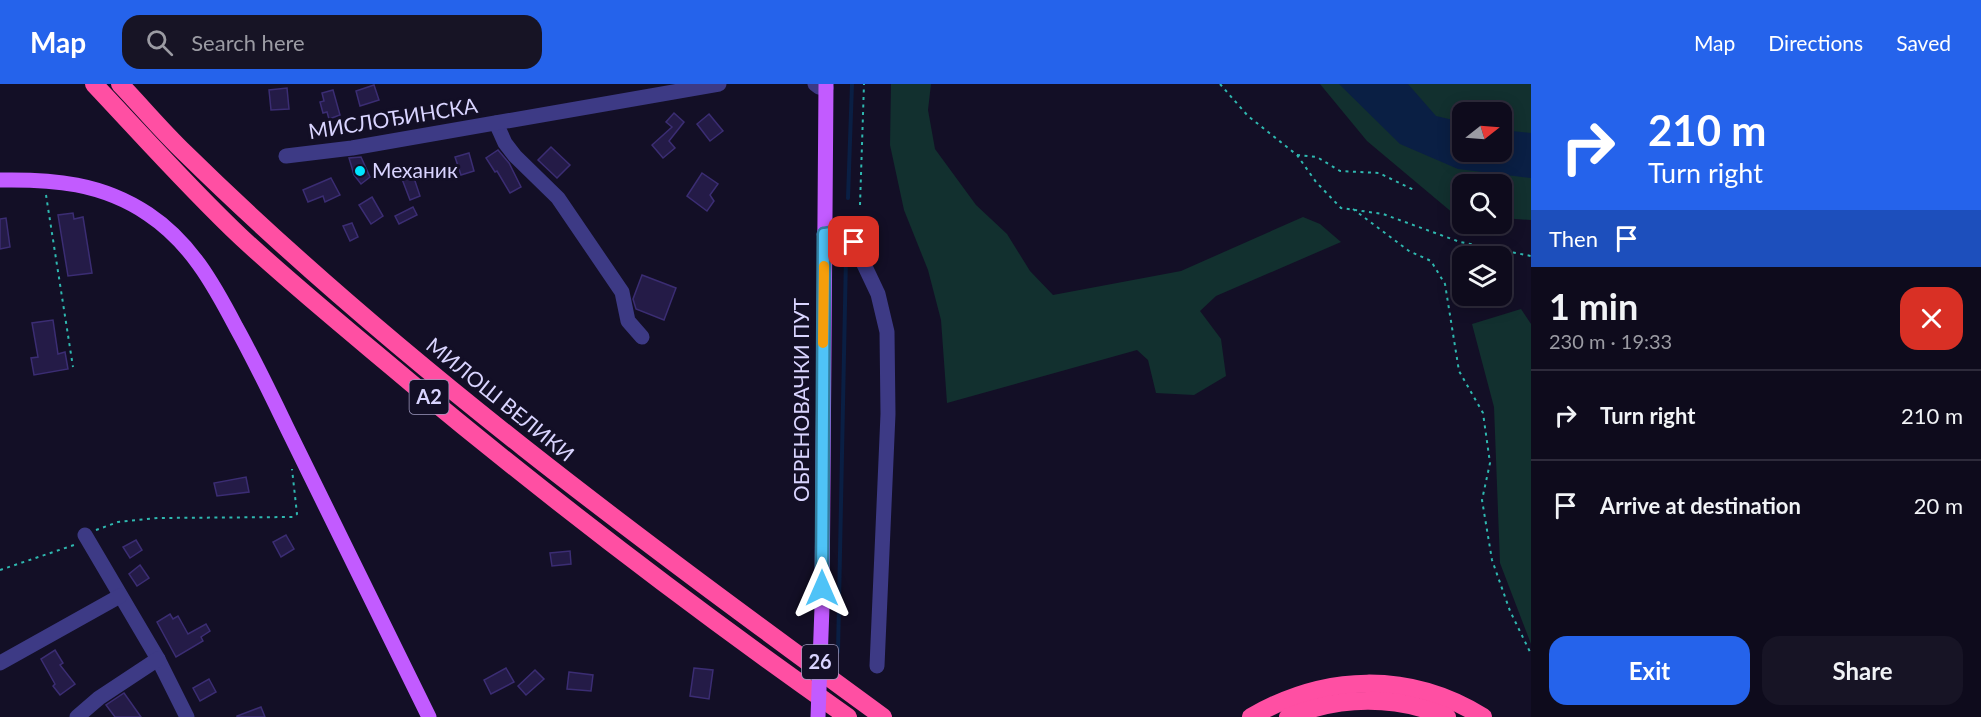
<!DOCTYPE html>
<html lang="en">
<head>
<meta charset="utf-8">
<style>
	body { margin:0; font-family:Lato,sans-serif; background:#171425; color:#f1f3f6; height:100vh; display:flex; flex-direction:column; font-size:22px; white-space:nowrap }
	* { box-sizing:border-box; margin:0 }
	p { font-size:20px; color:#9b9ba3 }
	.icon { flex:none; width:33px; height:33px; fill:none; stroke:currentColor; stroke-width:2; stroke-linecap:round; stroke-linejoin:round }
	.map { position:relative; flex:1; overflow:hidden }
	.panel { display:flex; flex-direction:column; background:#0e0b1c; width:450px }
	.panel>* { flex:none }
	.top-card { background:#2563eb; color:#fff; overflow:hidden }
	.needle { width:39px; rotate:73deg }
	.tools { position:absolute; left:1452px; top:18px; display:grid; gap:12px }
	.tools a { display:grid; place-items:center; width:60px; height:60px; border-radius:12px; background:#0e0b1c; box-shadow:0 3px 15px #0003,0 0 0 2px #2e2b3b; font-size:30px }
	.pin { position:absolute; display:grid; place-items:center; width:51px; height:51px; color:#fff; margin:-26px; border-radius:12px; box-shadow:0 3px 9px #0006 }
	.me { position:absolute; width:66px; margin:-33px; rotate:0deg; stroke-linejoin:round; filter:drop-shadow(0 0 4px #0008) }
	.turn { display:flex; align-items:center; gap:21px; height:126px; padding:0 18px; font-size:27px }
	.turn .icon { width:78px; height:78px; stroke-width:2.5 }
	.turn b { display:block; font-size:42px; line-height:51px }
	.then { display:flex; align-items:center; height:57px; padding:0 18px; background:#0003; gap:12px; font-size:22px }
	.round { display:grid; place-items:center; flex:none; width:63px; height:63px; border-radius:18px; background:#171425 }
	.overview { display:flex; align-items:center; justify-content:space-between; height:102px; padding:0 18px }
	h1 { font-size:36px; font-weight:700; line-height:45px }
	.primary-button { display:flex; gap:12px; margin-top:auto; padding:12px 18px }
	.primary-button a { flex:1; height:69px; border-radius:18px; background:#2563eb; color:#fff; font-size:24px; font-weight:700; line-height:69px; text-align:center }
	.primary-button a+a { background:#171425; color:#f1f3f6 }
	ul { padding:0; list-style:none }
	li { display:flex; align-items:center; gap:18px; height:90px; padding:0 18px; border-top:2px solid #2e2b3b }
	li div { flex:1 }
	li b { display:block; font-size:22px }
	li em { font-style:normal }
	header { display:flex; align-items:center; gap:36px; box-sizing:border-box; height:84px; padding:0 30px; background:#2563eb; color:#fff }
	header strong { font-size:28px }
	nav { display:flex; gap:33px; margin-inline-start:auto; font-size:21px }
	.search { width:420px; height:54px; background:#171425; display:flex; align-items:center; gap:15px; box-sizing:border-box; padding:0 21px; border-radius:18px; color:#9b9ba3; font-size:22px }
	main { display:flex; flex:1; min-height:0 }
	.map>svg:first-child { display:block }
	.green { fill:#12302f; fill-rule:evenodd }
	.water { fill:#0a1f44 }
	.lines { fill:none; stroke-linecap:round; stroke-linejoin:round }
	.stream { stroke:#0a1f44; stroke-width:4 }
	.building { fill:#241b47; stroke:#3b2d73; stroke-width:1.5 }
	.path { stroke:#2fb8b0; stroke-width:2; stroke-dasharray:3 4.5; stroke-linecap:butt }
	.minor { stroke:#3d3a85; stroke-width:15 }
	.major { stroke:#c25bff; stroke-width:15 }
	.highway { stroke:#ff4fa3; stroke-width:18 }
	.major-bridge { stroke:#c25bff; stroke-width:15 }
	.route-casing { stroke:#337fa1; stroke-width:15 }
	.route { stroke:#4fc3f7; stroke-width:10 }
	.slow { stroke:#f59e0b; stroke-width:10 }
	.poi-dot { fill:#00e5ff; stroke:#130f26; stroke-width:2 }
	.labels { text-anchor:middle; stroke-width:6; stroke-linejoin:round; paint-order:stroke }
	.shield { fill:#130f26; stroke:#9e99be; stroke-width:1.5 }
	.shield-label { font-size:20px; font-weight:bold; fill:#d9d4ff }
	.street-label { font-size:21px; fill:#d9d4ff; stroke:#130f26 }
	.poi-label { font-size:21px; fill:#d9d4ff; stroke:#130f26; text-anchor:start }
</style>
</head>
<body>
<header>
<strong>Map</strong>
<div class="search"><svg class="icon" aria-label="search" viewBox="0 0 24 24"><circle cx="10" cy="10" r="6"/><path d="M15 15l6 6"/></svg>Search here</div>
<nav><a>Map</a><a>Directions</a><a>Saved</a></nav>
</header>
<main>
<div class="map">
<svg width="1531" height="633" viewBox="0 0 1531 633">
	<rect width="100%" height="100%" fill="#130f26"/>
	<g class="green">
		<polygon points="891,0 931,0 928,26 935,65 976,121 1007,150 1030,187 1053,211 1181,187 1303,133 1320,140 1341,158 1216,212 1200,227 1221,255 1226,292 1194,311 1156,309 1148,276 1137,266 947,319 941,236 928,186 904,126 890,61"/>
		<path d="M1320,0H1531V136L1502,134V100H1462V130H1454L1367,57ZM1462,28H1502V68H1462Z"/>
		<polygon points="1521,225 1531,240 1531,560 1500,479 1494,323 1472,240"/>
	</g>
	<polygon class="water" points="1339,0 1408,0 1436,32 1462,38 1462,68 1502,68 1502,46 1531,49 1531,94 1458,85 1400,60"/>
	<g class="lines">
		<g class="stream">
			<polyline points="848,114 852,0"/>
			<polyline points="838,568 846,172"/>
		</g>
	</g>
	<g class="building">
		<polygon points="374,1 379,16 360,22 356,7"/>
		<polygon points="287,4 289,25 271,26 269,6"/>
		<polygon points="333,6 340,31 329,35 327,28 323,29 320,18 324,17 322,9"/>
		<polygon points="674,29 684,38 669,57 675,64 663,74 652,61 672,43 666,38"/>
		<polygon points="709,30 723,47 710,57 697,40"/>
		<polygon points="551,63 570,81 557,94 538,76"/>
		<polygon points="498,66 509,79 521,103 510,109 497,87 495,88 486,74"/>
		<polygon points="469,69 474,87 461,91 455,73"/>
		<polygon points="361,73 370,93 361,100 354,91 349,74"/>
		<polygon points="702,89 718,100 710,111 714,117 707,127 687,112"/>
		<polygon points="413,91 420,112 410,116 402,95"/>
		<polygon points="331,94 340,111 325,118 323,112 308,118 303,106"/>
		<polygon points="372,113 383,132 371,140 359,121"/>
		<polygon points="413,123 417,131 399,140 395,132"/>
		<polygon points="73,129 74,135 83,133 92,189 68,192 58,131"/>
		<polygon points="6,134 10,163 0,165 0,135"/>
		<polygon points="352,139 358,153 350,157 343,142"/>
		<polygon points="642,191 676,204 664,236 636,225 633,215"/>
		<polygon points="53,236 58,270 65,268 68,285 34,291 31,274 38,273 32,239"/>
		<polygon points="246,393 249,408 217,412 214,399"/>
		<polygon points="286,451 294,465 281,473 273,458"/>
		<polygon points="136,456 142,466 130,474 123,463"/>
		<polygon points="570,467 571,480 552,482 550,469"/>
		<polygon points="140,481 149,494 137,502 129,490"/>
		<polygon points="170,530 173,535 178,532 188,550 206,540 210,547 201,553 203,557 176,573 157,538"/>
		<polygon points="55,566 63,579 60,581 75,600 60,611 53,602 55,600 41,575"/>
		<polygon points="506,584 514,598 491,610 484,596"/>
		<polygon points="694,584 713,586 709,615 690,612"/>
		<polygon points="535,586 544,595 526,611 518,602"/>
		<polygon points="569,588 593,591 591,607 567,605"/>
		<polygon points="209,595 216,608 200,617 193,604"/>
		<polygon points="124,609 141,633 115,633 106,621"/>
		<polygon points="261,623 265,633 237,633 237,632"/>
	</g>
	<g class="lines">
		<g class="path">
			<polyline points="1220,0 1248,32 1297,71 1316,98 1341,124 1383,130 1460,158 1531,172"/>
			<polyline points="1297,71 1317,73 1340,87 1379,89 1416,107"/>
			<polyline points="46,111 73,283"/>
			<polyline points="860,121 864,0"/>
			<polyline points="1353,125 1409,167 1431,177 1445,200 1459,287 1483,329 1490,379 1482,416 1492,476 1510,527 1531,570"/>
			<polyline points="96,446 118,438 158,434 293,433 297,430 292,385"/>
			<polyline points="0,486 77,460"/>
		</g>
		<g class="minor">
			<polyline points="815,0 819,3 826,4"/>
			<polyline points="496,39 505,59 515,72 558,114 622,208 628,237 642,253"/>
			<polyline points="286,72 352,64 719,0"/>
			<polyline points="824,150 844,148 851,153 878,210 887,248 888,330 877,582"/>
			<polyline points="85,451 158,575 187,633"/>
			<polyline points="0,579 120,512"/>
			<polyline points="77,633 99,614 158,575"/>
		</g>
		<g class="major">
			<path d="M0,96C53,95 102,99 148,130C190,158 213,199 236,243C255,277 272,313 289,348C336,443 382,538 429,633"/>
			<polyline points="822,523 826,0"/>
		</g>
		<g class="highway">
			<path d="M94,0C143,52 190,105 242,154C296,204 354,251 411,299C553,417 697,527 848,633"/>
			<path d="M120,0C142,23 162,47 185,69C399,279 641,456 883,633"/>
			<path d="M1251,633C1325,590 1409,587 1483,633"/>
			<path d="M1288,633C1340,612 1395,611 1447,633"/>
		</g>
		<polyline class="major-bridge" points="818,633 822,523"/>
	</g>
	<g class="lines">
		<g class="route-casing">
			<path id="route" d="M822,504L824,150C836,148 847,145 854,158"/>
		</g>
		<use href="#route" class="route"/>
		<polyline class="slow" points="823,259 824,182"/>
	</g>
	<circle class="poi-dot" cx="360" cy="87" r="6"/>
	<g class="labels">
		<g class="shield">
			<rect x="409.5" y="296" width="39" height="34" rx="4.5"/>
			<rect x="802" y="561" width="36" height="34" rx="4.5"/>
		</g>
		<g class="shield-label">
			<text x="429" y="320">A2</text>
			<text x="820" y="585">26</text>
		</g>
		<g class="street-label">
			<text transform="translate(393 35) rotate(-9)" y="7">МИСЛОЂИНСКА</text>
			<text transform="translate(500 316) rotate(39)" y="7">МИЛОШ ВЕЛИКИ</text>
			<text transform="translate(802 316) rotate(-90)" y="7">ОБРЕНОВАЧКИ ПУТ</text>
		</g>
		<g class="poi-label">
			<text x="372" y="94">Механик</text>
		</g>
	</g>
</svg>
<div class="tools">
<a><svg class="needle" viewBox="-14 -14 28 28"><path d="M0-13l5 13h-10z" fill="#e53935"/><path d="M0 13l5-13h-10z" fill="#9b9ba3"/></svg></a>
<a><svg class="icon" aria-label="search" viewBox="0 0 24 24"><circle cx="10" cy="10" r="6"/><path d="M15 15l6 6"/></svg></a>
<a><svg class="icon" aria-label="layers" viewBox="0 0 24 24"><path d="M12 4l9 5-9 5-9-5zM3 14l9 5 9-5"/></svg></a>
</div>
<div class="pin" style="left:854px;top:158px;background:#d93025"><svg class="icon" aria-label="arrive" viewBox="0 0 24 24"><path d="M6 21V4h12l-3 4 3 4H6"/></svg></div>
<svg class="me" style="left:822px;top:504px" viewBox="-20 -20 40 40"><path d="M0-17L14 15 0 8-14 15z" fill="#4fc3f7" stroke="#fff" stroke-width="4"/></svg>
</div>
<section class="panel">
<div class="top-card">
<div class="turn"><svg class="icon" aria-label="right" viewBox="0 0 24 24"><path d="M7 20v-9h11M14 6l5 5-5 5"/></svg><div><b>210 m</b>Turn right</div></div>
<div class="then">Then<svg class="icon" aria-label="arrive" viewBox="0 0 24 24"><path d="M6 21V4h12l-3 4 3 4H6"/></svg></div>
</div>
<div class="overview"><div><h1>1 min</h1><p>230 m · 19:33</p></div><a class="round" style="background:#d93025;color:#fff"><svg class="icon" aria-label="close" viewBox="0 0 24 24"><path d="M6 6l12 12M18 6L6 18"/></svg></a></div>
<ul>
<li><svg class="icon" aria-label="right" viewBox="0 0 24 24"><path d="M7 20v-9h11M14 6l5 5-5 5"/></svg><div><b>Turn right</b></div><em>210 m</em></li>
<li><svg class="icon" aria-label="arrive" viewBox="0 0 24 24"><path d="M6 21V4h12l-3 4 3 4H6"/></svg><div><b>Arrive at destination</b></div><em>20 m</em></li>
</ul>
<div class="primary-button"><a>Exit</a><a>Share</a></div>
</section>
</main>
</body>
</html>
